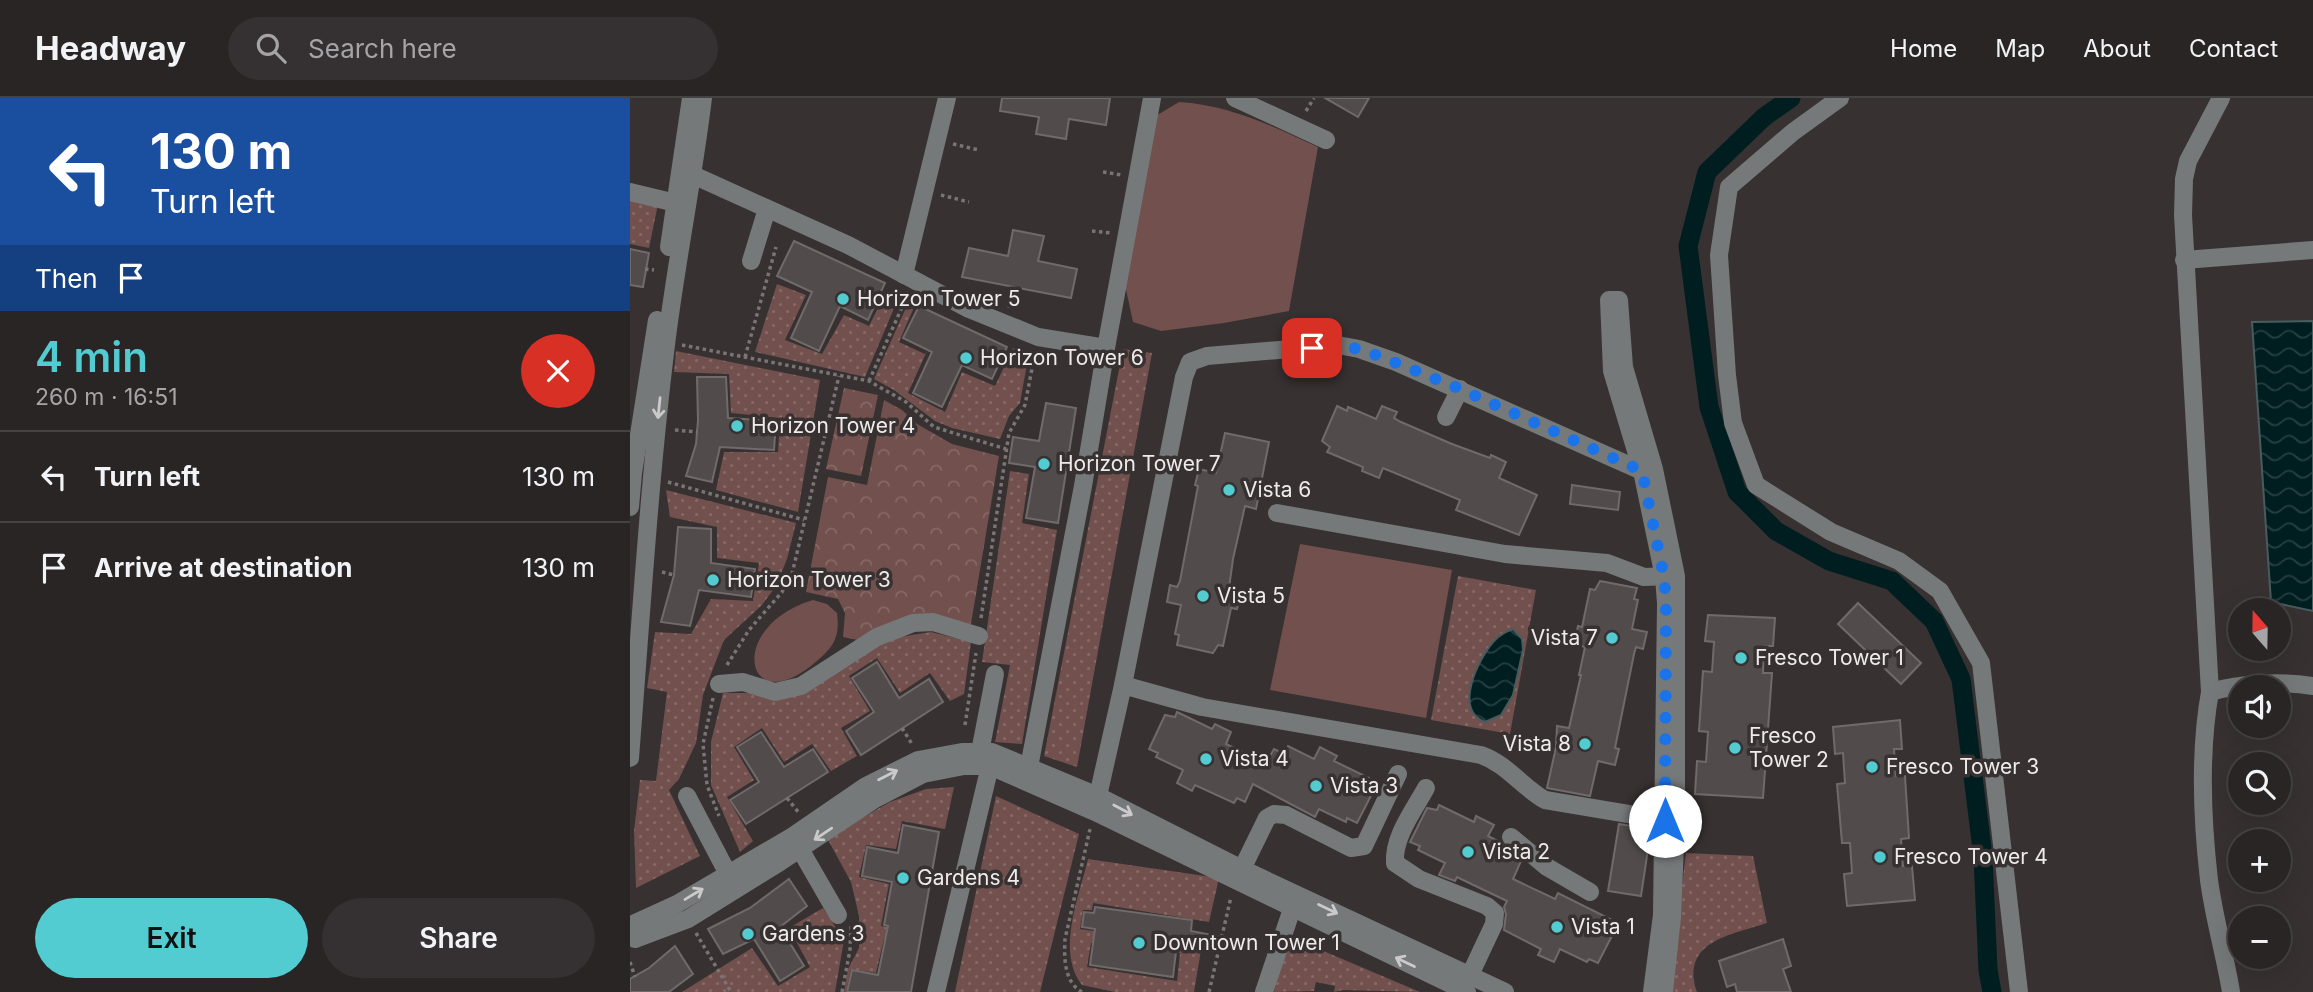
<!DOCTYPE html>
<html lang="en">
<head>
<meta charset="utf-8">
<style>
	body { margin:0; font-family:Inter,sans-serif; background:#353132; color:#f1f3f6; height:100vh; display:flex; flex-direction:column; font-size:26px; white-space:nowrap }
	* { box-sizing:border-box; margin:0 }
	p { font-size:23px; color:#a5a5a7 }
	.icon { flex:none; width:38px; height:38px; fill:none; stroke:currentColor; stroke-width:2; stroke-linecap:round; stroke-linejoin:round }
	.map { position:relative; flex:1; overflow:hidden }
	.details { display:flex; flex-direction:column; background:#292525; width:630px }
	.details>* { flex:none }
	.guide { background:#1a4fa0; color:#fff; overflow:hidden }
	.needle { width:46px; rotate:340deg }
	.controls { position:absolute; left:1598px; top:500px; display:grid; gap:14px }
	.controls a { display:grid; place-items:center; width:63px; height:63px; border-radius:50%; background:#292525; box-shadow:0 7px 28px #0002,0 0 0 2px #454242; font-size:35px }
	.pin { position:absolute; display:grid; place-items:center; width:60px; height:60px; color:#fff; margin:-30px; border-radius:14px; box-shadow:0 4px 10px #0006 }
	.me { position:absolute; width:77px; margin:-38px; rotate:0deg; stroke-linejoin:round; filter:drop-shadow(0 0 5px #0008) }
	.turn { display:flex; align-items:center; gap:24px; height:147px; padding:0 35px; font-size:32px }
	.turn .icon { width:91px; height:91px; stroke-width:2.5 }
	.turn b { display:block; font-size:49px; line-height:60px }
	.then { display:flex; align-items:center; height:66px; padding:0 35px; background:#0003; gap:14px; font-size:26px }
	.round { display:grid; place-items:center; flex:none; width:74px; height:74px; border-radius:37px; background:#353132 }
	.summary { display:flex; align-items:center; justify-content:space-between; height:119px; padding:0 35px }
	h1 { font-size:42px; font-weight:600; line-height:52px; color:#52ccd0 }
	.primary-button { display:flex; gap:14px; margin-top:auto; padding:14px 35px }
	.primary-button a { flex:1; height:80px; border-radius:42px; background:#52ccd0; color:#111; font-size:28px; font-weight:600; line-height:80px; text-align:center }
	.primary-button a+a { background:#353132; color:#f1f3f6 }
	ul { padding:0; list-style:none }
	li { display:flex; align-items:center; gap:21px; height:91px; padding:0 35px; border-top:2px solid #454242 }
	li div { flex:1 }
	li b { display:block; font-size:26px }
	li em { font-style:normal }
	header { display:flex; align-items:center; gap:42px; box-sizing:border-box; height:98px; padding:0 35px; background:#292525; border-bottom:2px solid #454242 }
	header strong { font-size:33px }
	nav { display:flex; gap:38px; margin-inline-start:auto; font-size:24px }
	.search { width:490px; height:63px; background:#353132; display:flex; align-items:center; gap:18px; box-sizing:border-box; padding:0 24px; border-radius:38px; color:#a5a5a7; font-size:26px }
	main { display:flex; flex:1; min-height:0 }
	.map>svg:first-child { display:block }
	.grass { fill:url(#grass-dots) }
	.park { fill:url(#park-crowns) }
	.pitch { fill:#71504d }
	.water { fill:url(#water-waves); stroke:#485c5d; stroke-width:2 }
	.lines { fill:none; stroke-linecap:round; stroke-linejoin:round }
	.canal { stroke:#001e20; stroke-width:19 }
	.building { fill:#514c4b; stroke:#716a6a; stroke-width:2 }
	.path { stroke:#7a7575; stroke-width:3.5; stroke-dasharray:3.5 3.5; stroke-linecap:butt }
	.minor { stroke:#767979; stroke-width:18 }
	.oneway { stroke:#cbc9c9 }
	.route { stroke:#1a73e8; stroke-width:12; stroke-dasharray:0 21.6 }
	.poi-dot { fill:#52ccd0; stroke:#373131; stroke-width:2.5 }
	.labels { text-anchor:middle; stroke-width:7; stroke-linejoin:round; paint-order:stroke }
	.poi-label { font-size:21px; fill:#efebeb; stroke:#373131; text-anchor:start }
</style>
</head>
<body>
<header>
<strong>Headway</strong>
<div class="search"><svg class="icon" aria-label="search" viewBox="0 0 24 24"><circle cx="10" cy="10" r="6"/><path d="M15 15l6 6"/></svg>Search here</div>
<nav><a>Home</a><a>Map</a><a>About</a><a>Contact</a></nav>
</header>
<main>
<section class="details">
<div class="guide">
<div class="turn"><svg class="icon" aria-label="left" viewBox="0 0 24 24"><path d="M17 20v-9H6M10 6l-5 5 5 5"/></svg><div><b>130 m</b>Turn left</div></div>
<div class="then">Then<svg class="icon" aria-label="arrive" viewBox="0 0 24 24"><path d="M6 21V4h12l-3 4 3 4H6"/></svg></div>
</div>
<div class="summary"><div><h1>4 min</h1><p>260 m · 16:51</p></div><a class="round" style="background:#d93025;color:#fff"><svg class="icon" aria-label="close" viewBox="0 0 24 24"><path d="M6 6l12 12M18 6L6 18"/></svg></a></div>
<ul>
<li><svg class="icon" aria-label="left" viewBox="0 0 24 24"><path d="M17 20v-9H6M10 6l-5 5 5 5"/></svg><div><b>Turn left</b></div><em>130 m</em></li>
<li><svg class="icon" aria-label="arrive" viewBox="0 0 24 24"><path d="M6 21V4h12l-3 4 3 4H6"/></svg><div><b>Arrive at destination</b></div><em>130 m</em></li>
</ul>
<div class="primary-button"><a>Exit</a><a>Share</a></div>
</section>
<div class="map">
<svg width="1683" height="894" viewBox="0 0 1683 894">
	<defs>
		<pattern id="grass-dots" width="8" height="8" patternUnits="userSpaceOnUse" patternTransform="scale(1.75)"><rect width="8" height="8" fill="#71504d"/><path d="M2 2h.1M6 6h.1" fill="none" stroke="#866967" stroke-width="1.8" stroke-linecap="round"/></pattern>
		<pattern id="park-crowns" width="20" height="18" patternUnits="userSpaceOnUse" patternTransform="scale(1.75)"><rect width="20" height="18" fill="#71504d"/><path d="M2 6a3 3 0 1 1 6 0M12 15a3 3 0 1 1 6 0" fill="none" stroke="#866967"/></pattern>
		<pattern id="water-waves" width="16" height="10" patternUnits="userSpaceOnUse" patternTransform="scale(1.75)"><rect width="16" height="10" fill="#001e20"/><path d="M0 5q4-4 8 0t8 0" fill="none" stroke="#263f41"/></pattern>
	</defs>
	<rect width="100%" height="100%" fill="#373131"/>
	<g class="grass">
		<polygon points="0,100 28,106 19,150 0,146"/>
		<polygon points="147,186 176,197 155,242 192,256 214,217 239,228 255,196 268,201 235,279 125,254"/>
		<polygon points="279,203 285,207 269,244 295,256 297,253 278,295 315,314 332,274 365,288 383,250 399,255 390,305 379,318 370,341 322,330 305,323 264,292 244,281"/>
		<polygon points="493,251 522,255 447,669 414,658"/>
		<polygon points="46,253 190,282 168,414 86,392 94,354 148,354 150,320 101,315 99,276 44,274"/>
		<polygon points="380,373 399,376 392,425 427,432 392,646 365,644 380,567 352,564"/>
		<polygon points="36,392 166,425 157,461 146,488 132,507 94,542 73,597 66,645 49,681 39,692 70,758 6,790 4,733 10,682 26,683 37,594 17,590 25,534 61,536 81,501 123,503 129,465 87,460 87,429 40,419"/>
		<polygon points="828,478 906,492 880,636 801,622"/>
		<polygon points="301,534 341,544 334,596 320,603 300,575 270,595 247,560 219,578 240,613 211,630 227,658 201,673 182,646 154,664 132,630 104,649 124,682 97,699 123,743 110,754 81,687 81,644 93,595 123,595 146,602 250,544 269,539"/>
		<polygon points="324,689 315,731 272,723 266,751 236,747 229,779 259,786 251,828 291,837 289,847 254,841 246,875 221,871 216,894 214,894 218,871 229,850 229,818 221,784 197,740 260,704 296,691"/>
		<polygon points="366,698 449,736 410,894 325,894"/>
		<path d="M1056,755L1123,758L1137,825C1101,837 1050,843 1067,894H1039Z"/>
		<path d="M458,761L589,780L579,824L463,805L462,812H453L450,831L485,836L483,848L461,845L457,869L547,883L550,855L542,853L543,848L571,852L564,894H485L452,887C426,853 449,799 458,761Z"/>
		<polygon points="193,810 214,842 205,894 52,894 122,850 148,888 180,869 159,830"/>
		<polygon points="658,838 790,894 713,892 704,894 705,888 686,884 684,893 644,894"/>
	</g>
	<g class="park">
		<polygon points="214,290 248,297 231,378 196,371"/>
		<polygon points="254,302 272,312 287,326 322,346 369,358 341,526 323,523 228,542 213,539 215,515 208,501 176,494 198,379 237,387"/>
	</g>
	<g class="pitch">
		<path d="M549,4C600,7 642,28 688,49L659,213L594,225L531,233L503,224L495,187L524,19Z"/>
		<polygon points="670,446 822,472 796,620 640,592"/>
		<path d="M183,502L197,506L207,515C210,537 205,548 188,562C115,627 94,528 183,502Z"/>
	</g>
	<g class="water">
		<polygon points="1683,223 1683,513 1641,504 1622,224"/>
		<path d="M883,531L892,541L893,552L883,597L871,617L855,624C823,612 848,561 864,543C869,537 875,534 883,531Z"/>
	</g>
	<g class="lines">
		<polyline class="canal" points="1161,0 1134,19 1077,74 1058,148 1079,309 1107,394 1146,433 1199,463 1262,483 1304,523 1331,581 1353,759 1358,872 1362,894"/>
	</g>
	<g class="building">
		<polygon points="372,0 480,0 476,27 439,21 436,41 406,36 409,19 370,13"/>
		<polygon points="695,0 739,0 728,19"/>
		<polygon points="383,132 414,138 408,163 447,171 441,200 332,179 339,150 378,158"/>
		<polygon points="164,143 255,185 238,222 210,208 189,253 161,240 182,194 147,178"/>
		<polygon points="0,151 19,155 13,189 0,187"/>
		<polygon points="289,208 377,249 362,281 332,267 312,309 283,295 302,254 273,240"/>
		<polygon points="67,279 96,279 98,320 146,323 144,352 90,349 82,384 56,378 66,346 68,322"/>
		<polygon points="416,305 446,310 428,425 396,420 405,369 379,365 383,339 409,343"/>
		<polygon points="707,308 717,313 718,309 746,321 752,308 767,314 764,320 771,324 822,346 860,360 861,357 876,364 869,380 907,397 889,437 826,412 830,402 753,370 749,380 732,373 733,369 697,354 700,349 692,343"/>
		<polygon points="595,335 639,344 626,411 615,408 603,461 599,490 611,493 607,511 601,510 593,548 588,547 583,555 547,547 549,537 545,536 551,507 537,504 540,487 547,489 550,483 568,388 565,387 569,371 586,375"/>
		<polygon points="942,387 990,394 988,412 940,406"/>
		<polygon points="48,429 81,431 81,465 125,471 121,499 69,492 60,528 31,524 44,477"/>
		<polygon points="970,483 1007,490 1004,501 1008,502 1002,531 1017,534 1013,551 1006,549 1004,556 985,650 989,651 985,667 968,663 960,698 917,690 926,649 927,628 939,630 951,577 949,577 955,549 944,546 948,528 952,529 960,491 965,492"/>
		<polygon points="1228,505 1291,565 1271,586 1208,526"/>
		<polygon points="1078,517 1145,520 1143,548 1134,548 1133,575 1142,575 1133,700 1065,696 1067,663 1076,664 1078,634 1069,633 1073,573 1082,574 1084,544 1075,543"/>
		<polygon points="247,564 269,600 299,581 313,604 231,657 216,633 244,614 222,580"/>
		<polygon points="547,614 582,631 585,626 601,634 596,646 636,665 644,651 654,656 658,648 684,661 690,649 707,658 704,663 739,680 737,685 744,692 727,725 717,720 716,724 689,711 685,719 623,686 615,704 607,700 604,705 565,687 562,693 547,685 553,672 526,659 528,655 519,651 535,617 545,619"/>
		<polygon points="1270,622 1272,651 1264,651 1266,678 1275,678 1279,740 1271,741 1273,768 1282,768 1285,802 1217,808 1214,776 1222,775 1220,745 1212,745 1207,686 1215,685 1213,655 1205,656 1203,629"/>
		<polygon points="131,634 154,669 183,651 198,674 116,726 100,702 129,684 107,649"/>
		<polygon points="809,707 844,724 846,718 864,727 858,738 872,745 882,755 880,758 891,763 883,781 925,801 928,795 980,821 977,826 985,832 968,865 959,861 957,864 930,851 924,864 908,857 911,851 874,832 876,816 874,809 877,803 833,782 827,779 825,783 809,777 815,765 788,752 790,748 780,744 797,710 807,712"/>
		<polygon points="989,726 1021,731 1011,798 978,793"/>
		<polygon points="273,727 309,734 281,894 217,894 222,872 248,877 258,828 254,827 262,784 232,778 237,749 268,755"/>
		<polygon points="159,781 177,808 150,829 174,868 150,883 124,841 93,856 78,831 120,810"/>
		<polygon points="465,809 562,822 561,833 592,839 590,851 547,845 543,879 460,867 465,831 452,829 454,814 464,815"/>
		<polygon points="1153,841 1161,868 1153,871 1161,894 1107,894 1105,886 1097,889 1089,863"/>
		<polygon points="45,848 63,876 39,894 0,894 0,881 19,870"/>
	</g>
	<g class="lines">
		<g class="path">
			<polyline points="676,13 684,0"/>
			<polyline points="323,46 349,52"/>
			<polyline points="473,74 492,77"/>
			<polyline points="311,97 339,104"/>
			<polyline points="462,133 481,135"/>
			<polyline points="15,171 24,172"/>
			<polyline points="379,210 387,189"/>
			<polyline points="52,247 239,283 276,304 304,329 376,351"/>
			<polyline points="115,259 146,149"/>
			<polyline points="239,283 277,198"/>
			<polyline points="45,332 67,334"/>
			<polyline points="38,384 174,422"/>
			<polyline points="32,474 44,477"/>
			<polyline points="351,520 379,335 395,307 405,255"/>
			<polyline points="97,567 119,532 152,494 162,476 209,278"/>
			<polyline points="83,600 73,646 77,687 89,718"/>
			<polyline points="335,627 346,555"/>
			<polyline points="272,630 282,646"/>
			<polyline points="157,700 169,715"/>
			<polyline points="300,783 315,785"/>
			<polyline points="66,835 101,894"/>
			<polyline points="0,864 5,879"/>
			<polyline points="212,894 220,852 221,827"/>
			<path d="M452,894C434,884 434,860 435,841L460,731"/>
			<polyline points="579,894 601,799"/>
		</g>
		<g class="minor">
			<polyline points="605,0 696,42"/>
			<polyline points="1210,0 1163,34 1099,89 1089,157 1097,277 1103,325 1126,387 1201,434 1269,463 1310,493 1351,565 1389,894"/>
			<polyline points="63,77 218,147 339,211 408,239 476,250"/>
			<polyline points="0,94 54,107"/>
			<polyline points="39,149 61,0"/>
			<polyline points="1554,162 1683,152"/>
			<polyline points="121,163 137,111"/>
			<polyline points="274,177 317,0"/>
			<polyline points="816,319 830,291"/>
			<polyline points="0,409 3,375 27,222"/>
			<polyline points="647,415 875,456 977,465 1014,479 1042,478"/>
			<polyline points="89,586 113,584 145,594 171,588 247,539 283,525 303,524 349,538"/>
			<path d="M493,587L572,609L851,657C877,666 892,689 915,702L1046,724"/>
			<polyline points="1580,594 1553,117 1554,81 1558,63 1591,0"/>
			<polyline points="350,654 365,576"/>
			<path d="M0,660C11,522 19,384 36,247C46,164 63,83 73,0"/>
			<polyline points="399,669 453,388 476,250 522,0"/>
			<path d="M796,690C784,712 763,739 765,765L789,781L857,808L865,815L864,826L840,877"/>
			<polyline points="57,698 98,776"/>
			<polyline points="468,698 493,587 554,279 560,264 577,258 708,247 729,251 766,264 1012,373 1017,372"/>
			<polyline points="881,739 917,769 960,794"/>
			<polyline points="170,751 208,817"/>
			<polyline points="612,771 637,720 644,716 656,717 721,750 734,748 768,676"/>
			<polyline points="3,826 47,806 163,738 236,688 288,662 332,654 362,654 468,698 612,771 875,894"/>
			<polyline points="5,841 58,821 150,764 245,701 293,676 334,668 360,668 465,714 837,894"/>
			<polyline points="306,894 360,668"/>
			<polyline points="634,894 666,799"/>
			<polyline points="1022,894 1032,817 1036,505 1034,479 1012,373 982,273 979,202 989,202 994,269 1024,371 1046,478 1046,724 1042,819 1034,894"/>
			<path d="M1601,894C1595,857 1584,820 1579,782C1572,721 1569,655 1580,594C1612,585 1650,583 1683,588"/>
		</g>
	</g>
	<defs><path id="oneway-shaft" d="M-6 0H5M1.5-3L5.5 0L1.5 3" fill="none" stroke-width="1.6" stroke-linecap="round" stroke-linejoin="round" transform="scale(1.75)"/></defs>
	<g class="oneway">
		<use href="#oneway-shaft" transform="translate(29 310) rotate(96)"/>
		<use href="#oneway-shaft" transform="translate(258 677) rotate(-27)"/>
		<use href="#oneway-shaft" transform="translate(493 712) rotate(28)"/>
		<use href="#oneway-shaft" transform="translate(193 736) rotate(146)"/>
		<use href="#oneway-shaft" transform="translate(64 796) rotate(-31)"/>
		<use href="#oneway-shaft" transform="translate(698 811) rotate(26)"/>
		<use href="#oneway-shaft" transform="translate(775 864) rotate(-154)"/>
	</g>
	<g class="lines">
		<polyline class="route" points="682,250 708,247 729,251 749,258 830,291 1012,373 1034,479 1036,505 1035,723"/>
	</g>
	<g class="poi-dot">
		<circle cx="213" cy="201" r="7"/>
		<circle cx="336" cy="260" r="7"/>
		<circle cx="107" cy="328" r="7"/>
		<circle cx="414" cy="366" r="7"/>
		<circle cx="599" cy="392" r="7"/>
		<circle cx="83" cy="482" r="7"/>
		<circle cx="573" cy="498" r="7"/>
		<circle cx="982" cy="540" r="7"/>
		<circle cx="1111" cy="560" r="7"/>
		<circle cx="955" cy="646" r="7"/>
		<circle cx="1105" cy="650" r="7"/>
		<circle cx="576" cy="661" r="7"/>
		<circle cx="1242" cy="669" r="7"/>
		<circle cx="686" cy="688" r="7"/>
		<circle cx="838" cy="754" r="7"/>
		<circle cx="1250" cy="759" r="7"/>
		<circle cx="273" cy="780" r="7"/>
		<circle cx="927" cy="829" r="7"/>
		<circle cx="118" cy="836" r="7"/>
		<circle cx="509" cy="845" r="7"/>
	</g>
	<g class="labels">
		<g class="poi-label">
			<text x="227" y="208">Horizon Tower 5</text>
			<text x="350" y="267">Horizon Tower 6</text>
			<text x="121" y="335">Horizon Tower 4</text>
			<text x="428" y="373">Horizon Tower 7</text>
			<text x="613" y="399">Vista 6</text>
			<text x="97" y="489">Horizon Tower 3</text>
			<text x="587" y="505">Vista 5</text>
			<text x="968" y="547" text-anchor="end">Vista 7</text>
			<text x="1125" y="567">Fresco Tower 1</text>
			<text x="1119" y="645">Fresco<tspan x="1119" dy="24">Tower 2</tspan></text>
			<text x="941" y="653" text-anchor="end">Vista 8</text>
			<text x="590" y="668">Vista 4</text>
			<text x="1256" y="676">Fresco Tower 3</text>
			<text x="700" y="695">Vista 3</text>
			<text x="852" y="761">Vista 2</text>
			<text x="1264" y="766">Fresco Tower 4</text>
			<text x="287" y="787">Gardens 4</text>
			<text x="941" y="836">Vista 1</text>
			<text x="132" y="843">Gardens 3</text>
			<text x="523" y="852">Downtown Tower 1</text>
		</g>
	</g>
</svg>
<div class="controls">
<a><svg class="needle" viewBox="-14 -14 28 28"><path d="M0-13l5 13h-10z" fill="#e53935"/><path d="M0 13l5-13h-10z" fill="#a5a5a7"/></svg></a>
<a><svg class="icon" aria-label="sound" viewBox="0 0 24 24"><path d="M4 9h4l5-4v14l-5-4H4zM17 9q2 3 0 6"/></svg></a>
<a><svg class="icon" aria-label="search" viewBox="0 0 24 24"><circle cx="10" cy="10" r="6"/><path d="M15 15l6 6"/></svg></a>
<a>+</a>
<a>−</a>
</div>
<div class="pin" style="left:682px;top:250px;background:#d93025"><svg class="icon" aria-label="arrive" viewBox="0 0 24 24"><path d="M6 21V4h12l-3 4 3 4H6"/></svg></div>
<svg class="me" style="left:1035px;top:723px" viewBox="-20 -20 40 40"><circle r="19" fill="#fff"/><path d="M0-13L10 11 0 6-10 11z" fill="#1a73e8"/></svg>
</div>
</main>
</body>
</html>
